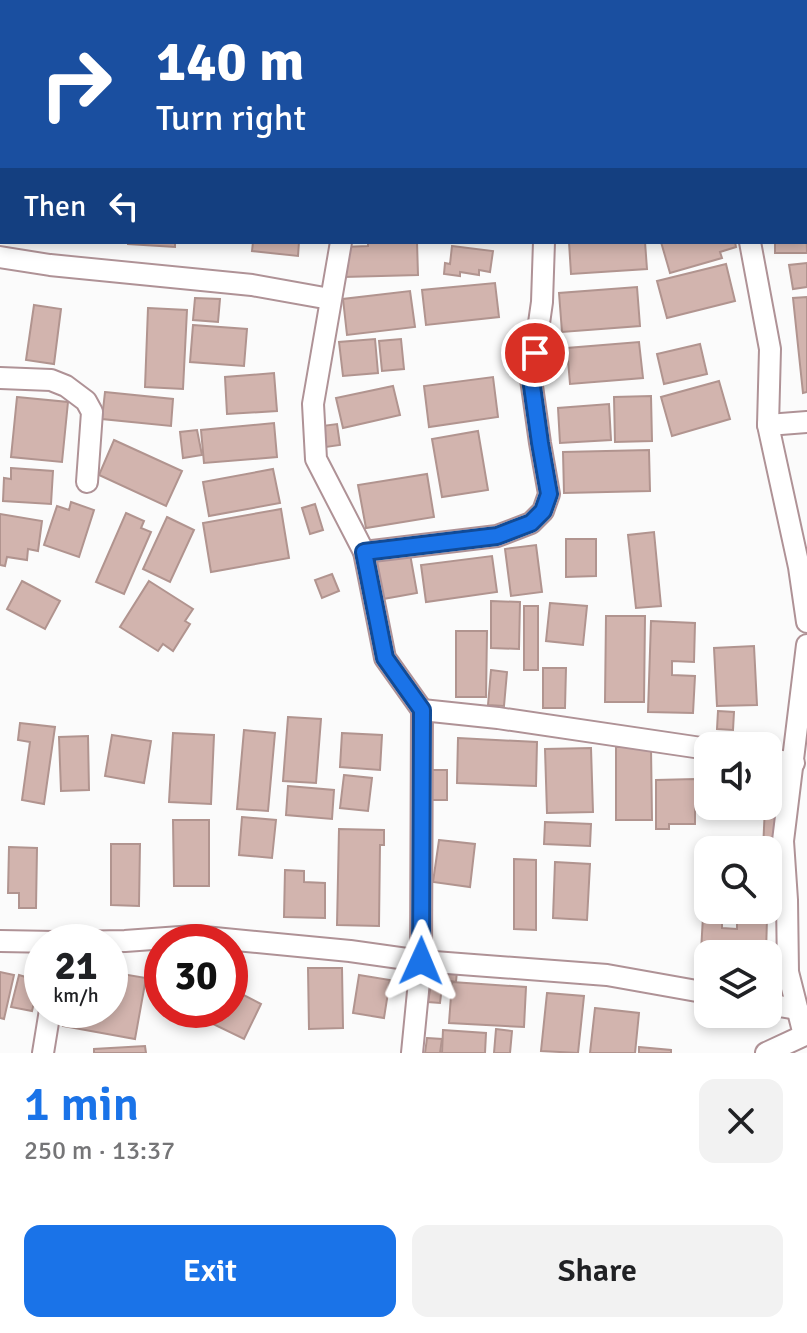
<!DOCTYPE html>
<html lang="en">
<head>
<meta charset="utf-8">
<style>
	body { margin:0; font-family:Signika,sans-serif; background:#f2f2f2; color:#202124; height:100vh; display:flex; flex-direction:column; font-size:30px; white-space:nowrap }
	* { box-sizing:border-box; margin:0 }
	p { font-size:26px; color:#757577 }
	.icon { flex:none; width:44px; height:44px; fill:none; stroke:currentColor; stroke-width:2; stroke-linecap:round; stroke-linejoin:round }
	.map { position:relative; height:1053px; overflow:hidden }
	.panel { display:flex; flex-direction:column; background:#fff; flex:1 }
	.panel>* { flex:none }
	.top-card { position:absolute; left:0px; top:0px; width:808px; height:244px; box-shadow:0 4px 12px #0003; background:#1a4fa0; color:#fff; overflow:hidden }
	.tools { position:absolute; left:694px; top:732px; display:grid; gap:16px }
	.tools a { display:grid; place-items:center; width:88px; height:88px; border-radius:16px; background:#fff; box-shadow:0 4px 12px #0003; font-size:40px }
	.speed { position:absolute; left:24px; top:924px; display:flex; gap:16px; font-size:40px; font-weight:700; text-align:center }
	.speed>* { display:grid; place-content:center; width:104px; height:104px; border-radius:50%; background:#fff; box-shadow:0 4px 12px #0003; line-height:1 }
	.speed small { font-size:20px; font-weight:400 }
	.speed .limit { border:12px solid #d22; background:#fff; color:#111 }
	.pin { position:absolute; display:grid; place-items:center; width:68px; height:68px; color:#fff; margin:-34px; border:4px solid #fff; border-radius:50%; box-shadow:0 2px 8px #0007 }
	.me { position:absolute; width:88px; margin:-44px; rotate:1deg; stroke-linejoin:round; filter:drop-shadow(0 0 6px #0008) }
	.turn { display:flex; align-items:center; gap:28px; height:168px; padding:0 24px; font-size:36px }
	.turn .icon { width:104px; height:104px; stroke-width:2.5 }
	.turn b { display:block; font-size:56px; line-height:68px }
	.then { display:flex; align-items:center; height:76px; padding:0 24px; background:#0003; gap:16px; font-size:30px }
	.round { display:grid; place-items:center; flex:none; width:84px; height:84px; border-radius:16px; background:#f2f2f2 }
	.head { display:flex; align-items:center; justify-content:space-between; height:136px; padding:0 24px }
	h1 { font-size:48px; font-weight:600; line-height:60px; color:#1a73e8 }
	.action { display:flex; gap:16px; margin-top:auto; padding:16px 24px }
	.action a { flex:1; height:92px; border-radius:16px; background:#1a73e8; color:#fff; font-size:32px; font-weight:600; line-height:92px; text-align:center }
	.action a+a { background:#f2f2f2; color:#202124 }
	.map>svg:first-child { display:block }
	.building { fill:#d2b4ae; stroke:#b1948f; stroke-width:2 }
	.lines { fill:none; stroke-linecap:round; stroke-linejoin:round }
	.minor-casing { stroke:#af9296; stroke-width:24 }
	.minor { stroke:#fff; stroke-width:20 }
	.route-casing { stroke:#114b97; stroke-width:20 }
	.route { stroke:#1a73e8; stroke-width:14 }
</style>
</head>
<body>
<div class="map">
<svg width="807" height="1053" viewBox="0 0 807 1053">
	<rect width="100%" height="100%" fill="#fbfbfb"/>
	<g class="building">
		<rect x="141" y="0" width="63" height="2"/>
		<rect x="262" y="0" width="85" height="2"/>
		<polygon points="0,102 2,102 2,171 0,170"/>
		<polygon points="0,188 2,189 2,229 0,228"/>
		<polygon points="806,217 807,253 775,253 775,242 806,242"/>
		<polygon points="128,242 175,242 175,247 128,244"/>
		<polygon points="253,242 299,242 298,256 252,251"/>
		<polygon points="368,242 417,242 418,275 344,277 343,247 368,246"/>
		<polygon points="569,242 645,242 647,269 571,274"/>
		<polygon points="661,242 735,242 736,247 720,252 722,258 670,273"/>
		<polygon points="452,246 493,251 490,272 479,270 479,275 460,272 460,276 444,274 445,263 450,264"/>
		<polygon points="807,263 807,287 793,289 789,265"/>
		<polygon points="726,264 735,301 667,318 657,281"/>
		<polygon points="495,283 499,317 426,325 422,290"/>
		<polygon points="637,287 640,326 562,332 559,293"/>
		<polygon points="410,291 415,327 347,335 343,299"/>
		<polygon points="807,297 807,392 803,393 793,298"/>
		<polygon points="195,298 220,299 218,322 193,320"/>
		<polygon points="34,305 61,309 54,364 26,360"/>
		<polygon points="148,308 187,310 183,389 145,387"/>
		<polygon points="193,325 247,329 244,366 190,362"/>
		<polygon points="375,339 378,373 343,376 339,342"/>
		<polygon points="401,339 404,369 382,371 379,341"/>
		<polygon points="639,342 643,378 570,384 567,348"/>
		<polygon points="700,344 707,374 664,384 657,354"/>
		<polygon points="274,373 277,411 227,414 225,377"/>
		<polygon points="493,377 498,417 429,427 424,386"/>
		<polygon points="719,381 730,419 672,436 661,397"/>
		<polygon points="393,386 400,415 343,428 336,398"/>
		<polygon points="105,392 173,399 171,426 102,419"/>
		<polygon points="651,396 652,441 615,442 614,397"/>
		<polygon points="17,397 68,402 62,462 11,457"/>
		<polygon points="609,404 611,440 560,443 558,408"/>
		<polygon points="274,423 277,457 204,463 201,430"/>
		<polygon points="337,424 340,445 326,447 322,426"/>
		<polygon points="197,430 202,455 183,458 180,432"/>
		<polygon points="478,431 488,490 442,497 432,439"/>
		<polygon points="114,440 182,471 166,506 99,475"/>
		<polygon points="649,450 650,491 564,493 563,452"/>
		<polygon points="11,468 53,471 51,504 3,501 4,478 11,479"/>
		<polygon points="273,469 280,503 209,516 203,482"/>
		<polygon points="427,474 434,517 366,528 358,485"/>
		<polygon points="71,502 94,510 79,557 44,545 57,506 69,510"/>
		<polygon points="315,504 323,530 310,534 302,508"/>
		<polygon points="281,509 289,558 211,572 203,523"/>
		<polygon points="126,513 144,521 141,528 151,532 124,594 96,582"/>
		<polygon points="0,514 42,521 38,551 28,549 27,560 7,557 5,566 0,565"/>
		<polygon points="167,517 194,530 170,582 143,569"/>
		<polygon points="654,532 661,606 636,608 628,535"/>
		<polygon points="566,539 596,539 596,576 566,577"/>
		<polygon points="536,545 542,592 511,596 505,549"/>
		<polygon points="410,554 417,593 383,599 376,560"/>
		<polygon points="492,556 497,592 426,602 421,565"/>
		<polygon points="332,574 339,591 322,598 315,580"/>
		<polygon points="22,581 60,601 45,629 7,609"/>
		<polygon points="149,581 193,609 185,621 190,624 173,651 163,644 158,651 120,627"/>
		<polygon points="491,601 520,602 519,649 491,648"/>
		<polygon points="550,603 587,606 583,645 546,641"/>
		<rect x="524" y="606" width="14" height="64"/>
		<polygon points="606,616 645,616 644,702 605,702"/>
		<polygon points="651,621 695,623 694,662 672,661 672,675 695,676 693,713 648,712"/>
		<polygon points="456,631 487,631 486,697 456,697"/>
		<polygon points="754,646 757,705 717,706 714,648"/>
		<polygon points="543,668 566,668 565,708 543,708"/>
		<polygon points="491,670 507,672 504,706 488,705"/>
		<polygon points="718,711 734,712 733,730 717,729"/>
		<polygon points="288,717 321,719 316,783 283,781"/>
		<polygon points="20,723 55,727 44,804 22,800 30,742 18,740"/>
		<polygon points="244,730 275,733 268,811 237,809"/>
		<polygon points="173,733 214,735 211,804 169,802"/>
		<polygon points="342,733 382,735 380,770 340,767"/>
		<polygon points="112,735 151,741 144,783 105,776"/>
		<polygon points="88,736 89,790 61,791 59,737"/>
		<polygon points="458,738 537,742 536,786 457,783"/>
		<polygon points="616,747 651,747 652,820 616,820"/>
		<polygon points="591,748 593,812 547,813 545,749"/>
		<rect x="431" y="770" width="16" height="30"/>
		<polygon points="344,775 372,778 368,811 340,808"/>
		<polygon points="768,775 783,775 780,854 768,854 768,850 763,850 765,806 768,806"/>
		<polygon points="695,779 695,824 669,824 669,829 656,829 656,780"/>
		<polygon points="288,786 334,790 332,819 286,815"/>
		<polygon points="736,806 762,806 762,815 737,816"/>
		<polygon points="242,817 276,820 272,858 239,855"/>
		<polygon points="173,820 209,820 209,886 174,886"/>
		<polygon points="545,822 591,824 590,846 544,844"/>
		<polygon points="339,829 384,830 384,845 380,845 379,926 337,925"/>
		<polygon points="439,840 475,844 470,887 433,882"/>
		<polygon points="111,844 140,844 139,906 111,905"/>
		<polygon points="9,847 37,848 36,908 19,908 19,893 8,893"/>
		<polygon points="514,859 536,860 536,930 514,929"/>
		<polygon points="555,862 590,864 587,920 553,918"/>
		<polygon points="768,868 780,869 776,911 768,910"/>
		<polygon points="285,870 304,871 304,882 325,883 325,918 284,917"/>
		<polygon points="703,916 722,917 722,928 737,929 737,917 767,918 766,954 701,952"/>
		<polygon points="308,968 342,968 343,1028 309,1029"/>
		<polygon points="440,969 457,971 456,982 439,979"/>
		<polygon points="0,972 14,975 4,1019 0,1018"/>
		<polygon points="110,972 146,978 135,1039 63,1026 66,1010 110,1010"/>
		<polygon points="19,975 39,981 32,1011 11,1007"/>
		<polygon points="359,975 390,980 384,1018 353,1013"/>
		<polygon points="452,982 526,987 524,1027 449,1023"/>
		<polygon points="431,984 442,986 440,1003 428,1002"/>
		<polygon points="230,988 261,1004 244,1039 209,1022 215,1010 230,1010"/>
		<polygon points="547,993 584,996 578,1053 541,1051"/>
		<polygon points="595,1008 639,1013 635,1053 590,1053"/>
		<polygon points="496,1029 512,1031 510,1053 494,1053"/>
		<polygon points="443,1030 486,1033 485,1053 442,1053"/>
		<polygon points="427,1038 442,1039 440,1053 425,1053"/>
		<polygon points="145,1046 146,1053 94,1053 94,1049"/>
		<polygon points="639,1047 671,1050 671,1053 639,1053"/>
	</g>
	<g class="lines">
		<g class="minor-casing">
			<g id="minor">
				<polyline points="697,0 697,2"/>
				<polyline points="384,2 384,0"/>
				<polyline points="806,32 807,31"/>
				<polyline points="0,54 2,55"/>
				<polyline points="341,242 313,404 316,459 364,552 385,658 422,710 421,961 412,1053"/>
				<polyline points="750,242 770,349 768,425 799,567 807,622"/>
				<polyline points="0,257 50,265 252,285 330,299"/>
				<polyline points="0,378 51,380 66,386 86,401 92,412 87,482"/>
				<polyline points="768,425 807,422"/>
				<polyline points="364,552 497,536 531,523 543,511 549,494 540,443 531,379 542,302 544,242"/>
				<polyline points="422,710 498,718 708,749"/>
				<polyline points="768,759 794,763"/>
				<polyline points="0,941 56,942"/>
				<polyline points="66,942 125,941 194,936 350,951 421,961 607,975 708,993"/>
				<polyline points="768,1004 797,1009"/>
				<polyline points="804,1035 788,972 787,900 783,841 807,645"/>
				<polyline points="43,1053 50,1010"/>
				<polyline points="766,1053 807,1034"/>
			</g>
		</g>
		<use href="#minor" class="minor"/>
	</g>
	<g class="lines">
		<g class="route-casing">
			<polyline id="route" points="421,961 422,710 385,658 364,552 497,536 531,523 543,511 549,494 540,443 531,379 535,353"/>
		</g>
		<use href="#route" class="route"/>
	</g>
</svg>
<div class="tools">
<a><svg class="icon" aria-label="sound" viewBox="0 0 24 24"><path d="M4 9h4l5-4v14l-5-4H4zM17 9q2 3 0 6"/></svg></a>
<a><svg class="icon" aria-label="search" viewBox="0 0 24 24"><circle cx="10" cy="10" r="6"/><path d="M15 15l6 6"/></svg></a>
<a><svg class="icon" aria-label="layers" viewBox="0 0 24 24"><path d="M12 4l9 5-9 5-9-5zM3 14l9 5 9-5"/></svg></a>
</div>
<div class="speed"><div>21<small>km/h</small></div><div class="limit">30</div></div>
<div class="pin" style="left:535px;top:353px;background:#d93025"><svg class="icon" aria-label="arrive" viewBox="0 0 24 24"><path d="M6 21V4h12l-3 4 3 4H6"/></svg></div>
<svg class="me" style="left:421px;top:961px" viewBox="-20 -20 40 40"><path d="M0-17L14 15 0 8-14 15z" fill="#1a73e8" stroke="#fff" stroke-width="4"/></svg>
<div class="top-card">
<div class="turn"><svg class="icon" aria-label="right" viewBox="0 0 24 24"><path d="M7 20v-9h11M14 6l5 5-5 5"/></svg><div><b>140 m</b>Turn right</div></div>
<div class="then">Then<svg class="icon" aria-label="left" viewBox="0 0 24 24"><path d="M17 20v-9H6M10 6l-5 5 5 5"/></svg></div>
</div>
</div>
<section class="panel">
<div class="head"><div><h1>1 min</h1><p>250 m · 13:37</p></div><a class="round"><svg class="icon" aria-label="close" viewBox="0 0 24 24"><path d="M6 6l12 12M18 6L6 18"/></svg></a></div>
<div class="action"><a>Exit</a><a>Share</a></div>
</section>
</body>
</html>
